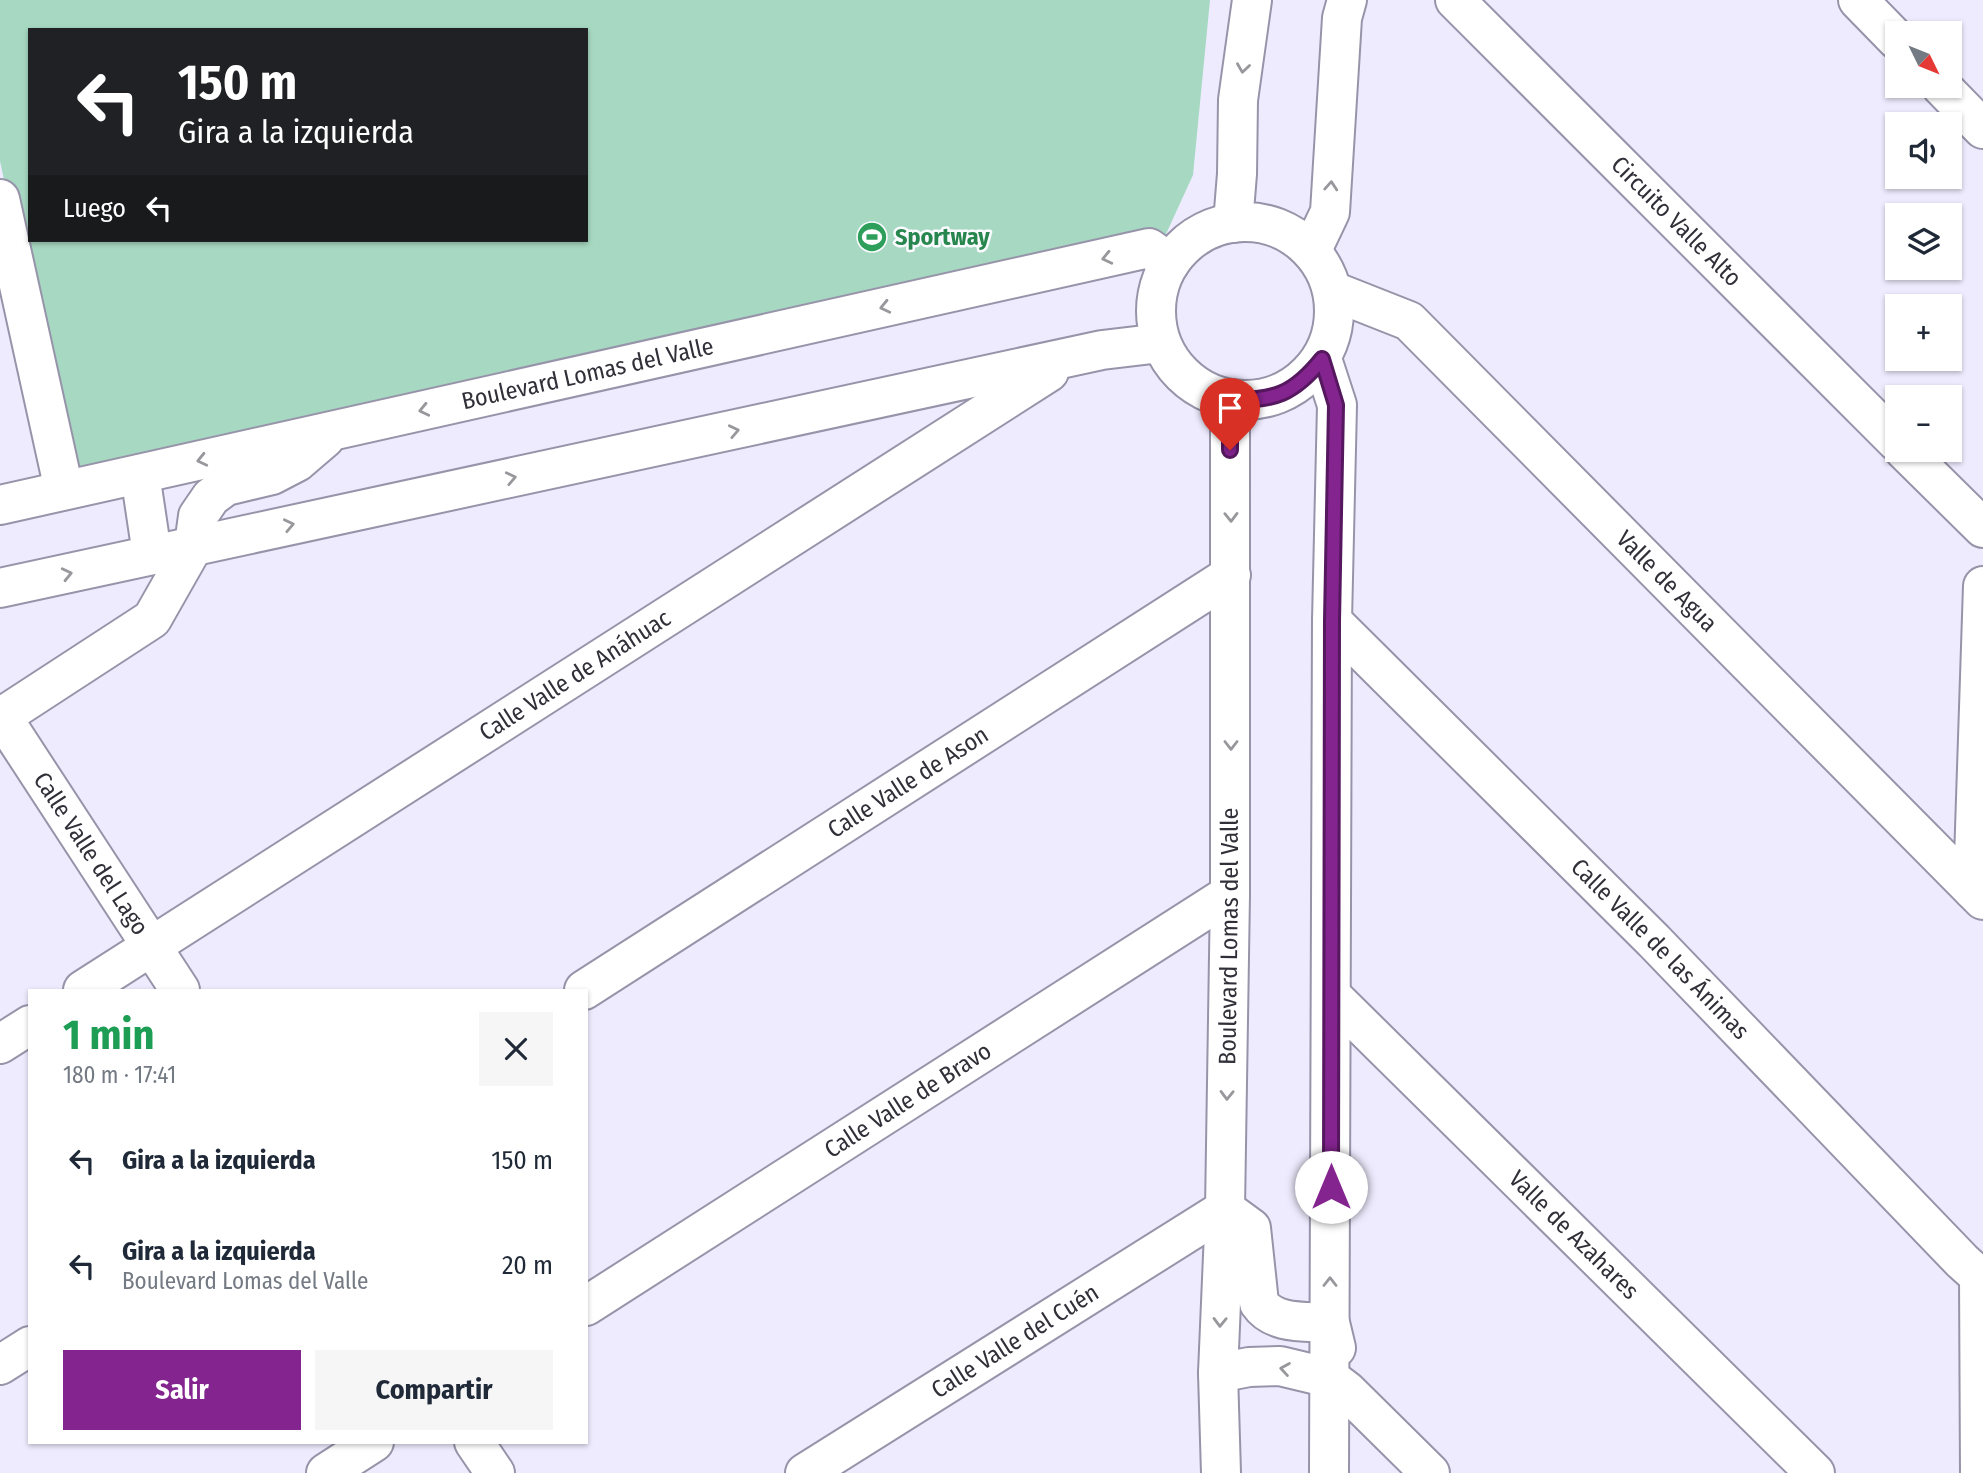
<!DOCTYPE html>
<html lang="es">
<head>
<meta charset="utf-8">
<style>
	body { margin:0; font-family:"Fira Sans Condensed",sans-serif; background:#f6f6f7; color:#1f2937; height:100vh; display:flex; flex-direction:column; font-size:26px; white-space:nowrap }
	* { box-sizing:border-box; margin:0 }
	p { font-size:23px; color:#747a83 }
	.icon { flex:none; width:38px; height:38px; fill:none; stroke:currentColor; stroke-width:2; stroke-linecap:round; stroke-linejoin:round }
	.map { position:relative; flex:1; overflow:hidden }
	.details { position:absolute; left:28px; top:989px; width:560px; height:455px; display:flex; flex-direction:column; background:#fff; border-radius:0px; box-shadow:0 2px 5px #0004 }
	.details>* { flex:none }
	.guide { position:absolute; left:28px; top:28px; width:560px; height:214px; border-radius:0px; box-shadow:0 2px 5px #0004; background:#202124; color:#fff; overflow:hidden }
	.needle { width:46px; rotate:133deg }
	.tools { position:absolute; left:1885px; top:21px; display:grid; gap:14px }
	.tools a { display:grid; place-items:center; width:77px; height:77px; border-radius:0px; background:#fff; box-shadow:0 2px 5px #0004; font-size:35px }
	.pin { position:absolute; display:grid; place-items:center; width:60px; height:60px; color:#fff; margin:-72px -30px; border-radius:50% 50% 50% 0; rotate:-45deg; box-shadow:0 0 7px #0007 }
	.pin .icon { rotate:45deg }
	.me { position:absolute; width:77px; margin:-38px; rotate:0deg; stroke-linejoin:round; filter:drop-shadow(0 0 5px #0008) }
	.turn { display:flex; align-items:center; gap:24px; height:147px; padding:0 35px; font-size:32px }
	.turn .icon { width:91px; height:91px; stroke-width:2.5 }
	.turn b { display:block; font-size:49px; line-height:60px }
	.then { display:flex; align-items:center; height:66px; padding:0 35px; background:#0003; gap:14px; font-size:26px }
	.round { display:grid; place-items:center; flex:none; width:74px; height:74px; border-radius:0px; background:#f6f6f7 }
	.summary { display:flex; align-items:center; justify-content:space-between; height:119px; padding:0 35px }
	h1 { font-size:42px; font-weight:700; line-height:52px; color:#1e9e55 }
	.action { display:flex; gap:14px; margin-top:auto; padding:14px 35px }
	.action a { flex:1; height:80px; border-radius:0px; background:#83248f; color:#fff; font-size:28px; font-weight:700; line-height:80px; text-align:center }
	.action a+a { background:#f6f6f7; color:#1f2937 }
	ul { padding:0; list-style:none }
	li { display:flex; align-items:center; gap:21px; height:105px; padding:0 35px }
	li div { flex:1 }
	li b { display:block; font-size:26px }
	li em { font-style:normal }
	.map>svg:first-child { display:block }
	.green { fill:#a7d9c2; fill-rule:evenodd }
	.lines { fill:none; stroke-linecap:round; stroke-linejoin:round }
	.street-casing { stroke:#9794aa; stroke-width:42 }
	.street { stroke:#fff; stroke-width:38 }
	.oneway { stroke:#98979c }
	.route-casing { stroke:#55175d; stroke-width:18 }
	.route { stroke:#83248f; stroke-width:12 }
	.labels { text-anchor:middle; stroke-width:5; stroke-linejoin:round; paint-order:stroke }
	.street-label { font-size:24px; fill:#312f38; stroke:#fafaff }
	.leisure-label { font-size:24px; font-weight:bold; fill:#27864d; stroke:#fafaff; text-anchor:start }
</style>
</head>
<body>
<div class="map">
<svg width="1983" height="1473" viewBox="0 0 1983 1473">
	<rect width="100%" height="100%" fill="#edebfd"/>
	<path class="green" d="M0,0H1210L1193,175L1166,234L1093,257L67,475L0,161ZM30,30H586V240H30Z"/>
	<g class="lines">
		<g class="street-casing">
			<g id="street">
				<path id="s1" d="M1455,0L1897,442"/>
				<polyline points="1858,0 1897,40"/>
				<polyline points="1941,86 1983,129"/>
				<polyline points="0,199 64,490"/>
				<circle cx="1245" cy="311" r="89"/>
				<polyline points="1233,223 1237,174 1238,100 1252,0"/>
				<polyline points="1312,250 1330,212 1342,18 1347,0"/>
				<path id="s2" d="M1333,291L1409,321L1983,900"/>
				<polyline points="1322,359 1337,405 1332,621 1329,1473"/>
				<polyline points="1904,450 1983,528"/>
				<polyline points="140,474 152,554"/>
				<path id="s3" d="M0,505L1149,248L1170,263"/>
				<polyline points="0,588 1102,350 1161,343"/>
				<path id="s4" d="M1332,621L1654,941L1962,1261L1983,1280"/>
				<path id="s5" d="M2,717L180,990"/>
				<polyline points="0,718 152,619 194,545 198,516 211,497 226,486 272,475 297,462 325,438"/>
				<polyline points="1973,890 1983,586"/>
				<path id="s6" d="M83,990L1049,372"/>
				<path id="s7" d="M584,990L1231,575"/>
				<path id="s8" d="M1332,996L1815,1473"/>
				<polyline points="0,1044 30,1025"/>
				<polyline points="1979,1276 1980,1473"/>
				<path id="s9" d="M586,1306L1230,894"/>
				<polyline points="0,1365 30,1346"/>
				<polyline points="1218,1373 1249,1367 1280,1366 1330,1378 1347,1391 1430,1473"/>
				<polyline points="474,1442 495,1473"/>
				<polyline points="326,1473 374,1442"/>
				<path id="s10" d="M805,1473L1225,1209L1251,1228L1259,1303C1274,1325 1305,1321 1330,1323L1336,1348"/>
				<path id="s11" d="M1221,1473L1218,1373L1225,1209L1230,894V400"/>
			</g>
		</g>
		<use href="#street" class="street"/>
	</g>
	<defs><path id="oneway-chevron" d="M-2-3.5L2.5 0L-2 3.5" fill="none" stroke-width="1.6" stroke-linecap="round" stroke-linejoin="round" transform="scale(1.75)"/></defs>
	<g class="oneway">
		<use href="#oneway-chevron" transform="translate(1243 68) rotate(98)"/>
		<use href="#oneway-chevron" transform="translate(1331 186) rotate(-86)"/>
		<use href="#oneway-chevron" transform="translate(1107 258) rotate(167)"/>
		<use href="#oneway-chevron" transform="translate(885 307) rotate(167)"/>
		<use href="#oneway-chevron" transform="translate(424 410) rotate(167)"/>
		<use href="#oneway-chevron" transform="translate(734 431) rotate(-12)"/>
		<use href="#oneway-chevron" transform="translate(202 460) rotate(167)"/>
		<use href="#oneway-chevron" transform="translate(511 478) rotate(-12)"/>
		<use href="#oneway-chevron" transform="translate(1231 517) rotate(89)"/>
		<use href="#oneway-chevron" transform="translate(289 525) rotate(-12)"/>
		<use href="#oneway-chevron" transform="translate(67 574) rotate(-13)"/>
		<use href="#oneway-chevron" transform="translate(1231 745) rotate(90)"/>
		<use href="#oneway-chevron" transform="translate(1227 1095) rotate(91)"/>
		<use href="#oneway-chevron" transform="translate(1330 1282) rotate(-90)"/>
		<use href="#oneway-chevron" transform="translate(1220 1322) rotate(91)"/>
		<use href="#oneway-chevron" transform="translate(1285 1369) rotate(-171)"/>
	</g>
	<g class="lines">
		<g class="route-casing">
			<path id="route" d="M1230,450V400C1274,401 1294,394 1322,359L1336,405L1332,621L1331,1187"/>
		</g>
		<use href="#route" class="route"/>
	</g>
	<defs>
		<g id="stadium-disc" transform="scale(1.575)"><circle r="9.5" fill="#2e9e5b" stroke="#fafaff"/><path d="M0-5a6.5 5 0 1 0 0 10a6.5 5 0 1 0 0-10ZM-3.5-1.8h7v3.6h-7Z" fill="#fff"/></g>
	</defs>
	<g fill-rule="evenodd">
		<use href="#stadium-disc" x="872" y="237"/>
	</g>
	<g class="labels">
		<g class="street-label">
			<text dy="8" stroke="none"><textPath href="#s1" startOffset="313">Circuito Valle Alto</textPath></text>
			<text dy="8" stroke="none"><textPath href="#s3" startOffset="602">Boulevard Lomas del Valle</textPath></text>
			<text dy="8" stroke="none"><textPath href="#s2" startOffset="448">Valle de Agua</textPath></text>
			<text dy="8" stroke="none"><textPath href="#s6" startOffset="584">Calle Valle de Anáhuac</textPath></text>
			<text dy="8" stroke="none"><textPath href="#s7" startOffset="385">Calle Valle de Ason</textPath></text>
			<text dy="8" stroke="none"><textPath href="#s5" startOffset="163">Calle Valle del Lago</textPath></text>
			<text dy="8" stroke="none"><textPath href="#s11" startOffset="537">Boulevard Lomas del Valle</textPath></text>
			<text dy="8" stroke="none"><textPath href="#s4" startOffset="464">Calle Valle de las Ánimas</textPath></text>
			<text dy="8" stroke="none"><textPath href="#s9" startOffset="382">Calle Valle de Bravo</textPath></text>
			<text dy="8" stroke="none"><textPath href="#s8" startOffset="340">Valle de Azahares</textPath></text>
			<text dy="8" stroke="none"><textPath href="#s10" startOffset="248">Calle Valle del Cuén</textPath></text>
		</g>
		<g class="leisure-label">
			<text x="895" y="245">Sportway</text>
		</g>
	</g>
</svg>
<div class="tools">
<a><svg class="needle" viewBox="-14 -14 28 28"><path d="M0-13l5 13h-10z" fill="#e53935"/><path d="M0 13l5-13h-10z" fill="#747a83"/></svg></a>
<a><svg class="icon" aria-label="sound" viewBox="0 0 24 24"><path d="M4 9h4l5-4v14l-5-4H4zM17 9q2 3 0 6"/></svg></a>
<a><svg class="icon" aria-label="layers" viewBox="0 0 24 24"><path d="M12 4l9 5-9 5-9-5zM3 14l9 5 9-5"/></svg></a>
<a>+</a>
<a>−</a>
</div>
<div class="pin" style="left:1230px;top:450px;background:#d93025"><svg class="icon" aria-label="arrive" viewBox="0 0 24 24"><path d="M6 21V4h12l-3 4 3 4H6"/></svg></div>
<svg class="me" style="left:1331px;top:1187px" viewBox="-20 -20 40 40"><circle r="19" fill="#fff"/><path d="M0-13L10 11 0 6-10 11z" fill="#83248f"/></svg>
<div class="guide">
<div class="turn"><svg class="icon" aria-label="left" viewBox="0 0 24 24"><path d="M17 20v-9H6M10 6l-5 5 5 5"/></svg><div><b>150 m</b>Gira a la izquierda</div></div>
<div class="then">Luego<svg class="icon" aria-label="left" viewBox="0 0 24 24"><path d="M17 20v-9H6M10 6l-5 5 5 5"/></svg></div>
</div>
<section class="details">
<div class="summary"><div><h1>1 min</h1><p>180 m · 17:41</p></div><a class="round"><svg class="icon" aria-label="close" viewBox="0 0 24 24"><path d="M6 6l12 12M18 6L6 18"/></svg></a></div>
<ul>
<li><svg class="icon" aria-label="left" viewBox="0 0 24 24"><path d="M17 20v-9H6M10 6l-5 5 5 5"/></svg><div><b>Gira a la izquierda</b></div><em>150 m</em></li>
<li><svg class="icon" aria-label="left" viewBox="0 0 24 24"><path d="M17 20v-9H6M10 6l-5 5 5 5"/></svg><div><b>Gira a la izquierda</b><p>Boulevard Lomas del Valle</p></div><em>20 m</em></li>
</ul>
<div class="action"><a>Salir</a><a>Compartir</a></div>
</section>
</div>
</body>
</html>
